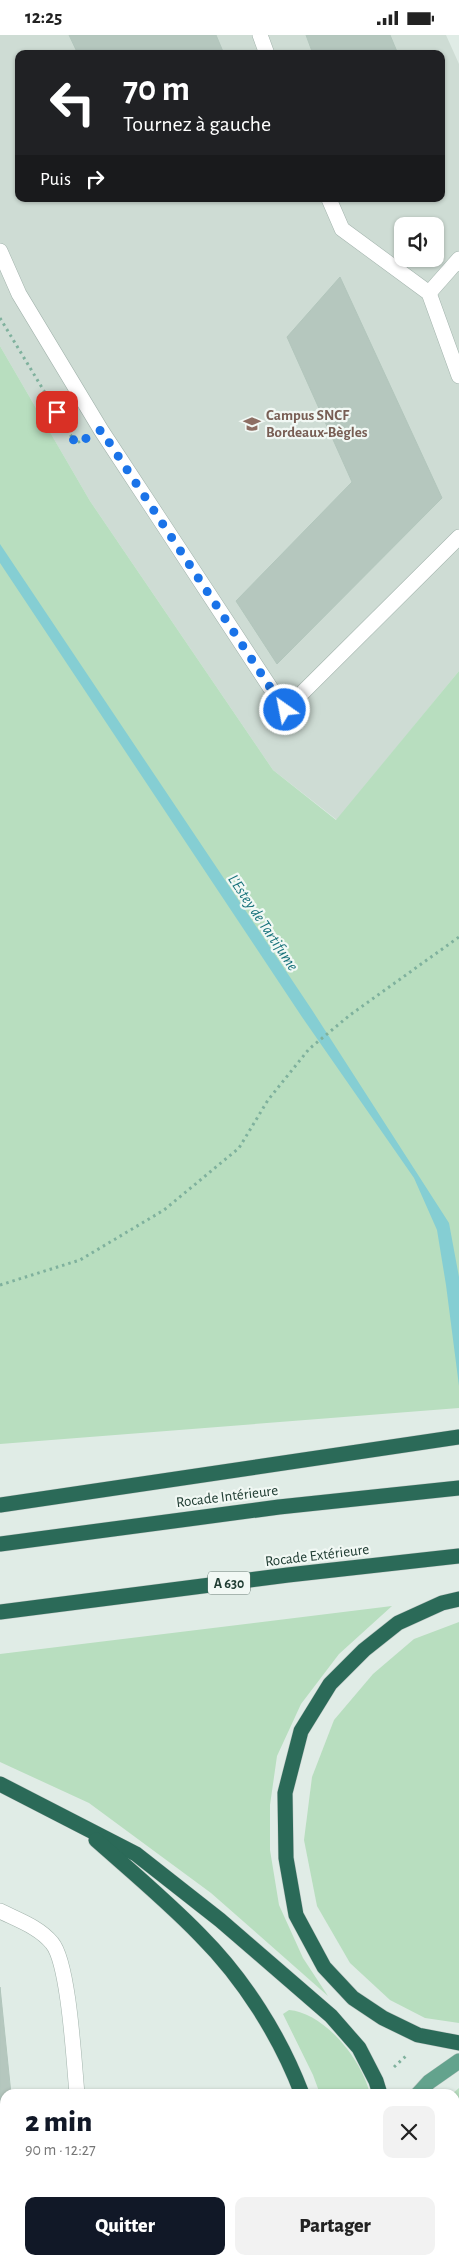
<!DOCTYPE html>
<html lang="fr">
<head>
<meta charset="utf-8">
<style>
	body { margin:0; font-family:"Alegreya Sans",sans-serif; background:#f2f2f2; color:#222; height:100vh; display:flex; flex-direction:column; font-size:19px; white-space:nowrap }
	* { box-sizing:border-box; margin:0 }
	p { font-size:16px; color:#767676 }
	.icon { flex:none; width:28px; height:28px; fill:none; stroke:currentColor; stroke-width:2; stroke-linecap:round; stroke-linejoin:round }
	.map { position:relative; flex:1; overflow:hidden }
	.details { position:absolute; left:0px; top:2054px; width:460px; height:176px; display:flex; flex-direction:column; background:#fff; border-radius:15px 15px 0 0; box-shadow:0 1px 4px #0004 }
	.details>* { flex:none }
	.banner { position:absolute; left:15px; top:15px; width:430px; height:152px; border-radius:10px; box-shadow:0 1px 4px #0004; background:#202124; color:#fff; overflow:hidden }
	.fabs { position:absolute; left:394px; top:182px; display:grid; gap:10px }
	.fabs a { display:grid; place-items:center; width:50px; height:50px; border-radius:10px; background:#fff; box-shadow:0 1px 4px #0004; font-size:25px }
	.pin { position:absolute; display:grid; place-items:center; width:42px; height:42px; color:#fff; margin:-21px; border-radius:10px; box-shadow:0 2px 8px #0006 }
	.me { position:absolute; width:55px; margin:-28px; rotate:327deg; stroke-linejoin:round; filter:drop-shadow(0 0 4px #0008) }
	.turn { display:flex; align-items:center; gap:18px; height:105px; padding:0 25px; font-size:22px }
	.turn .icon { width:65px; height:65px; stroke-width:2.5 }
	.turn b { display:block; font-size:35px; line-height:42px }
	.then { display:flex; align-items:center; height:48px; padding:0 25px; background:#0003; gap:10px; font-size:19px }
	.round { display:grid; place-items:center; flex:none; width:52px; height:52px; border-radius:10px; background:#f2f2f2 }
	.headline { display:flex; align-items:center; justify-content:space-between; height:85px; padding:0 25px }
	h1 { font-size:30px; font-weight:800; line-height:38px; color:#111827 }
	.action { display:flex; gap:10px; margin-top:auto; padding:10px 25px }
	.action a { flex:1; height:58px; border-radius:10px; background:#111827; color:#fff; font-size:20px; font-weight:800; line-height:58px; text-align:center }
	.action a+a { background:#f2f2f2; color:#222 }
	.status { display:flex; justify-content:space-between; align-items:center; height:35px; padding:0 25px; background:#fff; direction:ltr }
	.status svg { height:14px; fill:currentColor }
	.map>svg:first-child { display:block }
	.built { fill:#cedcd4; fill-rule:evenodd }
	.green { fill:#b8debf }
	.water { fill:#85ced3 }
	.building { fill:#b5c7be; stroke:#b2c6bc }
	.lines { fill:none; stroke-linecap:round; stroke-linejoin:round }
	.minor-casing { stroke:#a3b4ad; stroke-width:16 }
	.major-casing { stroke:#c1c9c6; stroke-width:16 }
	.highway-casing { stroke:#c1c9c6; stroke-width:16 }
	.path { stroke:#7fb19d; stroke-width:3; stroke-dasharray:2.5 4; stroke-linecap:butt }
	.minor { stroke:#fff; stroke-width:15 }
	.major { stroke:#63a38d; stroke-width:15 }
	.highway { stroke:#2b6a58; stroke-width:15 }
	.route { stroke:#1a73e8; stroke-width:9; stroke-dasharray:0 16.2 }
	.labels { text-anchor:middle; stroke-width:4.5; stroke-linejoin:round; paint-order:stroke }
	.shield { fill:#f1f8f4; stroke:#5f756d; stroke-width:1 }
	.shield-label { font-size:14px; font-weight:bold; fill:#203d33 }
	.education-label { font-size:15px; font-weight:bold; fill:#785e54; stroke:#f1f8f4; text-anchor:start }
	.street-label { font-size:15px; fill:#203d33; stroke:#f1f8f4 }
	.water-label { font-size:16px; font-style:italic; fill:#18727b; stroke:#f1f8f4 }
</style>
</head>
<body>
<div class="status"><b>12:25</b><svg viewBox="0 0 49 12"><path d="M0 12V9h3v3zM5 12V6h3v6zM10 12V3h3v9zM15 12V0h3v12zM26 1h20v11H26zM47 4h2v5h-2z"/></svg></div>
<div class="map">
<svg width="459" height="2229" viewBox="0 0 459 2229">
	<rect width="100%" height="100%" fill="#e0ece6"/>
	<path class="built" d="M0,0H446L459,29V636L337,785L273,735L90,466L0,311ZM19,19H441V164H19ZM402,191H435V224H402Z"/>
	<g class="green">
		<polygon points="0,311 90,466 273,735 336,785 459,636 459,1373 0,1409"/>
		<polygon points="392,1571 339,1619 301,1669 277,1721 270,1770 270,1815 279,1870 303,1923 328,1961 211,1858 89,1768 0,1727 0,1619"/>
		<polygon points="459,1587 459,1988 425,1983 390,1965 350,1928 317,1871 304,1805 312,1742 334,1685 373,1639 414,1604"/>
		<path d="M289,1975C325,1978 362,2025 370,2059H320L313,2040L283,1979Z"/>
		<polygon points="459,2053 459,2229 445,2229 441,2225 455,2225 455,2059 452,2059"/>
	</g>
	<polygon class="water" points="0,509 312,975 449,1188 459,1242 459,1351 446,1250 437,1195 414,1143 302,982 0,528"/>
	<g class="building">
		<polygon points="69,0 216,0 224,19 78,19"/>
		<polygon points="306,0 390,0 398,19 313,19"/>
		<polygon points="340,242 442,463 277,629 236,566 352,447 287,302"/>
		<polygon points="0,1952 11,2059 5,2059 5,2128 0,2128"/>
	</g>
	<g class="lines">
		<g class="minor-casing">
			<g id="minor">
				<polyline points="260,0 267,19"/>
				<polyline points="329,164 342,194 429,258 459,341"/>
				<polyline points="0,216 19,259 101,395 285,675 459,502"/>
				<polyline points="429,258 459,224"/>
				<path d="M0,1876C18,1885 39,1892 52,1908C69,1928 74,2028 77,2059"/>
				<polyline points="0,2170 5,2169"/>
				<polyline points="282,2225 287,2229"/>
				<polyline points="181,2229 212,2225"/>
			</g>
		</g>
		<g class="major-casing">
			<g id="major">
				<polyline points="418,2059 429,2047 459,2026"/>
				<polyline points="409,2225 412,2229"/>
			</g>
		</g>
		<g class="highway-casing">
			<g id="highway">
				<polyline points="0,1470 459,1402"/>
				<polyline points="0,1509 279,1472 459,1453"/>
				<polyline points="459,1564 442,1568 398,1588 364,1615 330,1649 301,1696 285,1758 286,1823 296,1880 324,1932 353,1963 383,1983 418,2000 459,2008"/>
				<polyline points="0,1577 288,1540 459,1521"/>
				<polyline points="0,1749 136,1819 220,1885 331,1981 359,2013 376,2046 380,2059"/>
				<path d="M96,1805C131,1836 167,1866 200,1900C244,1944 280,2001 302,2059"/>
				<polyline points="361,2225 364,2229"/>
			</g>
		</g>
		<g class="path">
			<polyline points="0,283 76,409 80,406"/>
			<polyline points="0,1250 80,1225 164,1175 239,1113 268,1065 309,1014 350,980 459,902"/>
			<polyline points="394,2032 406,2021"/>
		</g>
		<use href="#minor" class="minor"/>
		<use href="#major" class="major"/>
		<use href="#highway" class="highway"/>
	</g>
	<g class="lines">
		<polyline class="route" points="57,377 76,409 101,395 285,675"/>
	</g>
	<defs>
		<g id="university-bare" transform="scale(1.35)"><path d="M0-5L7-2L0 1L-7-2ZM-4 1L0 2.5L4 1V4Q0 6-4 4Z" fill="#8d6e63" stroke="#f1f8f4" stroke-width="2.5" paint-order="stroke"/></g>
	</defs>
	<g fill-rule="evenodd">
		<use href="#university-bare" x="252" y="389"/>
	</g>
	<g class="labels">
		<rect class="shield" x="208" y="1536.5" width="42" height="23" rx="4"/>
		<g class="shield-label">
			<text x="229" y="1553">A 630</text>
		</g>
		<g class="education-label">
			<text x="266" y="385">Campus SNCF<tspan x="266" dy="17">Bordeaux-Bègles</tspan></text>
		</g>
		<g class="street-label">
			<text transform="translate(227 1461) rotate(-7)" y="5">Rocade Intérieure</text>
			<text transform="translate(317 1520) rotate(-7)" y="5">Rocade Extérieure</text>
		</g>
		<g class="water-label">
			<text transform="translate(264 887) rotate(56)" y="6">L'Estey de Tartifume</text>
		</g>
	</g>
</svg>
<div class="fabs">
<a><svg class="icon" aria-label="sound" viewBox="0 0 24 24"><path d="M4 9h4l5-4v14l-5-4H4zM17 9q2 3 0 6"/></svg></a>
</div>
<div class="pin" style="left:57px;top:377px;background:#d93025"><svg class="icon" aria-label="arrive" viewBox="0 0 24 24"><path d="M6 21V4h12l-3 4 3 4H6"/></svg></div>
<svg class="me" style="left:285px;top:675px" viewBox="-20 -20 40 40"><circle r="17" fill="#1a73e8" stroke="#fff" stroke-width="3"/><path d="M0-11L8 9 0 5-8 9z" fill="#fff"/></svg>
<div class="banner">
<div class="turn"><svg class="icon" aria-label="left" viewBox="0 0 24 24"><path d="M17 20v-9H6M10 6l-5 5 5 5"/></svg><div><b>70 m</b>Tournez à gauche</div></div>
<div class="then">Puis<svg class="icon" aria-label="right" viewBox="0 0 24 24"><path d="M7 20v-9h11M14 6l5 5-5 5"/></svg></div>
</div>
<section class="details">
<div class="headline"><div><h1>2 min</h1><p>90 m · 12:27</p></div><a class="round"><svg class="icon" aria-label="close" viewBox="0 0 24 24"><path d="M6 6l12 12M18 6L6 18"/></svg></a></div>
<div class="action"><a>Quitter</a><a>Partager</a></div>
</section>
</div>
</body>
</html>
